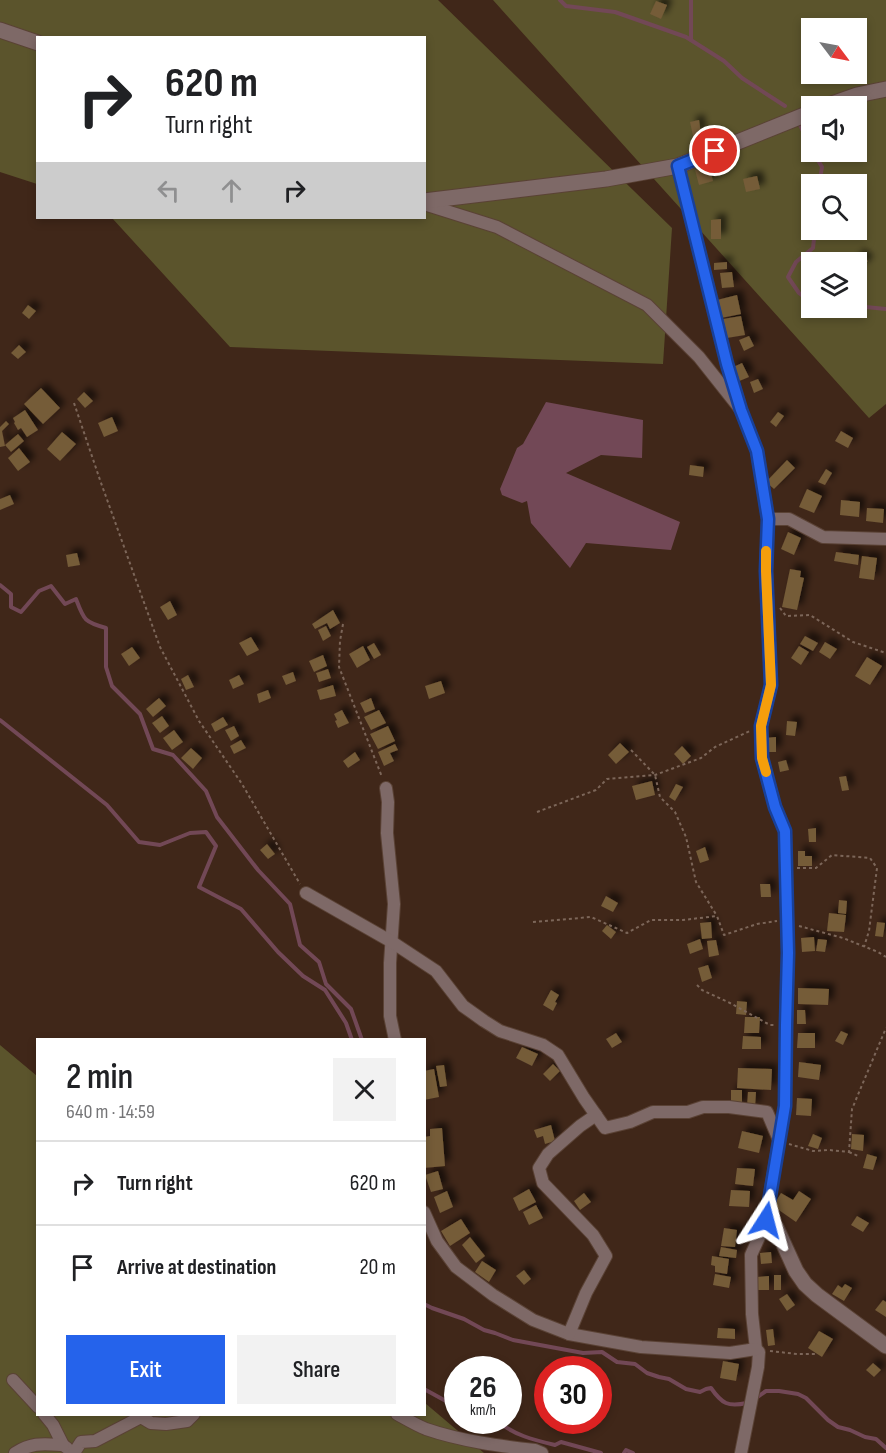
<!DOCTYPE html>
<html lang="en">
<head>
<meta charset="utf-8">
<style>
	body { margin:0; font-family:"Sofia Sans Condensed",sans-serif; background:#f2f2f2; color:#202124; height:100vh; display:flex; flex-direction:column; font-size:22px; white-space:nowrap }
	* { box-sizing:border-box; margin:0 }
	p { font-size:20px; color:#757577 }
	.icon { flex:none; width:33px; height:33px; fill:none; stroke:currentColor; stroke-width:2; stroke-linecap:round; stroke-linejoin:round }
	.map { position:relative; flex:1; overflow:hidden }
	.drawer { position:absolute; left:36px; top:1038px; width:390px; height:378px; display:flex; flex-direction:column; background:#fff; border-radius:0px; box-shadow:0 3px 9px #0003 }
	.drawer>* { flex:none }
	.top-card { position:absolute; left:36px; top:36px; width:390px; height:183px; border-radius:0px; box-shadow:0 3px 9px #0003; background:#fff; color:#202124; overflow:hidden }
	.needle { width:39px; rotate:122deg }
	.tools { position:absolute; left:801px; top:18px; display:grid; gap:12px }
	.tools a { display:grid; place-items:center; width:66px; height:66px; border-radius:0px; background:#fff; box-shadow:0 3px 9px #0003; font-size:30px }
	.speed { position:absolute; left:444px; top:1356px; display:flex; gap:12px; font-size:30px; font-weight:700; text-align:center }
	.speed>* { display:grid; place-content:center; width:78px; height:78px; border-radius:50%; background:#fff; box-shadow:0 3px 9px #0003; line-height:1 }
	.speed small { font-size:15px; font-weight:400 }
	.speed .limit { border:9px solid #d22; background:#fff; color:#111 }
	.pin { position:absolute; display:grid; place-items:center; width:51px; height:51px; color:#fff; margin:-26px; border:3px solid #fff; border-radius:50%; box-shadow:0 2px 6px #0007 }
	.me { position:absolute; width:66px; margin:-33px; rotate:9deg; stroke-linejoin:round; filter:drop-shadow(0 0 4px #0008) }
	.turn { display:flex; align-items:center; gap:21px; height:126px; padding:0 30px; font-size:27px }
	.turn .icon { width:78px; height:78px; stroke-width:2.5 }
	.turn b { display:block; font-size:42px; line-height:51px }
	.lanes { display:flex; align-items:center; height:57px; padding:0 30px; background:#0003; justify-content:center; gap:30px; direction:ltr }
	.lanes .off { opacity:.35 }
	.round { display:grid; place-items:center; flex:none; width:63px; height:63px; border-radius:0px; background:#f2f2f2 }
	.summary { display:flex; align-items:center; justify-content:space-between; height:102px; padding:0 30px }
	h1 { font-size:36px; font-weight:600; line-height:45px }
	.action { display:flex; gap:12px; margin-top:auto; padding:12px 30px }
	.action a { flex:1; height:69px; border-radius:0px; background:#2563eb; color:#fff; font-size:24px; font-weight:600; line-height:69px; text-align:center }
	.action a+a { background:#f2f2f2; color:#202124 }
	ul { padding:0; list-style:none }
	li { display:flex; align-items:center; gap:18px; height:84px; padding:0 30px; border-top:2px solid #e0e0e0 }
	li div { flex:1 }
	li b { display:block; font-size:22px }
	li em { font-style:normal }
	.map>svg:first-child { display:block }
	.green { fill:#5b542c; fill-rule:evenodd }
	.water { fill:#724856 }
	.lines { fill:none; stroke-linecap:round; stroke-linejoin:round }
	.stream { stroke:#724856; stroke-width:4 }
	.building { fill:#745b38; filter:url(#shadow) }
	.minor-casing { stroke:#5a4235; stroke-width:14 }
	.tertiary-casing { stroke:#5a4235; stroke-width:17 }
	.path { stroke:#7c6659; stroke-width:2; stroke-dasharray:3 3; stroke-linecap:butt }
	.minor { stroke:#7e6967; stroke-width:12 }
	.tertiary { stroke:#7e6967; stroke-width:15 }
	.route-casing { stroke:#184099; stroke-width:15 }
	.route { stroke:#2563eb; stroke-width:10 }
	.slow { stroke:#f59e0b; stroke-width:10 }
</style>
</head>
<body>
<div class="map">
<svg width="886" height="1453" viewBox="0 0 886 1453">
	<defs>
		<filter id="shadow"><feDropShadow dx="5.5" dy="-5.5" stdDeviation="3" flood-color="#0009"/></filter>
	</defs>
	<rect width="100%" height="100%" fill="#402719"/>
	<g class="green">
		<polygon points="0,0 438,0 672,228 663,364 230,347 112,218 424,218 424,38 38,38 37,184 0,172"/>
		<path d="M493,0H886V404L869,418ZM812,28H856V74H812ZM812,106H856V152H812ZM812,184H856V230H812ZM812,262H856V308H812Z"/>
		<polygon points="0,1045 37,1076 38,1414 424,1414 425,1403 484,1453 0,1453"/>
	</g>
	<polygon class="water" points="546,402 643,420 642,458 601,455 566,473 680,522 671,550 586,543 570,568 531,523 527,501 522,503 502,495 500,489 517,448 523,444"/>
	<g class="lines">
		<g class="stream">
			<polyline points="560,0 566,6 615,12 686,37 724,61 742,78 785,106"/>
			<polyline points="691,40 691,0"/>
			<polyline points="798,121 812,150"/>
			<polyline points="813,152 822,167 819,184"/>
			<polyline points="812,303 799,293 788,277 796,262 813,248 815,230"/>
			<polyline points="856,306 886,309"/>
			<polyline points="818,308 838,314 848,308"/>
			<path d="M0,585L11,594V607L21,612L39,591L51,586L65,604L76,599C84,620 84,622 106,628V667L112,686L140,714L153,749L173,755L206,791L217,817L258,870L290,904L300,945L319,962L326,984L351,1009L362,1040"/>
			<polyline points="0,720 107,805 139,842 160,845 190,833 206,832 216,846 199,887 241,909 278,952 303,976 325,990 346,1023 352,1040"/>
			<path d="M424,1304L432,1308L464,1319L484,1330L495,1333L513,1340L583,1353L602,1352L617,1362L635,1364L647,1373L659,1377L669,1379L686,1389L700,1392L706,1389L711,1388C722,1404 728,1407 747,1403"/>
			<polyline points="424,1389 444,1400 458,1404"/>
			<polyline points="756,1398 766,1391 779,1391 798,1394 806,1398 828,1420 838,1427 850,1430 865,1437 876,1439 886,1448"/>
			<path d="M496,1420C513,1435 534,1440 555,1445L561,1442L601,1453"/>
			<polyline points="624,1453 626,1450 633,1453"/>
		</g>
	</g>
	<g class="building">
		<polygon points="656,1 667,5 661,19 650,14"/>
		<polygon points="699,120 701,135 693,136 690,122"/>
		<polygon points="719,159 724,173 715,177 710,163"/>
		<polygon points="709,166 713,181 699,185 695,170"/>
		<polygon points="757,176 760,189 746,192 743,179"/>
		<polygon points="721,219 721,239 711,239 711,220"/>
		<polygon points="859,254 868,261 862,268 856,264 856,262 853,261"/>
		<polygon points="727,262 727,269 714,270 714,263"/>
		<polygon points="732,272 734,287 722,288 720,273"/>
		<polygon points="737,295 741,314 721,318 717,300"/>
		<polygon points="28,305 36,311 29,319 22,313"/>
		<polygon points="741,316 745,335 727,338 723,319"/>
		<polygon points="749,336 754,346 744,351 739,340"/>
		<polygon points="19,345 26,352 18,359 11,353"/>
		<polygon points="742,363 749,377 737,382 731,368"/>
		<polygon points="758,379 763,389 754,393 750,382"/>
		<polygon points="41,388 60,408 43,424 24,404"/>
		<polygon points="84,392 93,401 85,408 77,399"/>
		<polygon points="25,410 38,430 27,437 21,428 18,430 14,423 15,422 13,418"/>
		<polygon points="778,412 784,416 776,427 770,422"/>
		<polygon points="112,417 118,431 104,437 98,423"/>
		<polygon points="6,421 9,424 2,431 5,446 0,447 0,427"/>
		<polygon points="841,431 853,438 848,448 835,441"/>
		<polygon points="62,432 76,444 60,461 47,449"/>
		<polygon points="18,434 24,441 11,452 5,445"/>
		<polygon points="19,448 30,462 18,471 8,458"/>
		<polygon points="787,460 795,468 774,489 766,482"/>
		<polygon points="690,465 704,467 703,477 689,475"/>
		<polygon points="826,469 832,473 825,485 818,482"/>
		<polygon points="807,489 822,496 814,513 799,507"/>
		<polygon points="10,495 14,504 0,510 0,499"/>
		<polygon points="841,500 860,502 859,517 840,515"/>
		<polygon points="867,508 884,509 883,523 866,521"/>
		<polygon points="788,532 801,538 794,555 781,549"/>
		<polygon points="836,552 859,555 858,565 834,561"/>
		<polygon points="77,553 80,565 68,567 66,555"/>
		<polygon points="862,556 877,558 874,580 859,578"/>
		<polygon points="790,569 801,571 800,577 804,578 797,610 782,607"/>
		<polygon points="170,601 177,615 168,620 160,607"/>
		<polygon points="333,610 340,623 330,629 327,623 315,629 312,624"/>
		<polygon points="326,626 331,636 323,641 318,630"/>
		<polygon points="805,636 818,643 813,651 800,644"/>
		<polygon points="251,637 259,650 247,656 239,643"/>
		<polygon points="825,642 837,649 830,659 819,652"/>
		<polygon points="374,643 381,655 374,659 367,647"/>
		<polygon points="363,646 370,660 357,668 349,654"/>
		<polygon points="799,646 809,652 801,665 791,658"/>
		<polygon points="132,647 140,658 129,666 121,654"/>
		<polygon points="323,655 327,666 314,672 309,661"/>
		<polygon points="867,657 882,666 870,685 855,676"/>
		<polygon points="328,669 331,678 319,682 316,673"/>
		<polygon points="293,672 296,681 286,685 282,676"/>
		<polygon points="188,675 194,687 186,690 181,679"/>
		<polygon points="239,675 244,684 233,689 229,680"/>
		<polygon points="441,681 445,693 429,699 425,686"/>
		<polygon points="333,685 336,696 320,700 317,690"/>
		<polygon points="268,690 271,698 259,703 257,694"/>
		<polygon points="159,698 166,706 153,717 146,709"/>
		<polygon points="371,698 375,709 365,713 360,703"/>
		<polygon points="342,710 349,723 338,728 335,721 337,720 334,714"/>
		<polygon points="379,710 386,723 371,730 364,717"/>
		<polygon points="162,716 169,726 160,733 152,723"/>
		<polygon points="223,717 228,725 215,732 211,724"/>
		<polygon points="787,721 797,722 795,736 786,735"/>
		<polygon points="234,726 239,736 231,741 225,730"/>
		<polygon points="388,726 395,741 378,749 370,734"/>
		<polygon points="174,730 183,742 172,750 163,738"/>
		<polygon points="776,737 776,752 765,752 764,738"/>
		<polygon points="241,740 246,748 234,754 230,746"/>
		<polygon points="620,743 629,752 616,764 608,755"/>
		<polygon points="395,744 398,750 390,753 394,761 384,766 378,752"/>
		<polygon points="682,746 691,756 683,764 674,754"/>
		<polygon points="191,748 202,758 193,769 181,758"/>
		<polygon points="355,752 360,760 348,768 343,761"/>
		<polygon points="786,760 789,770 780,772 778,762"/>
		<polygon points="846,776 849,790 842,791 839,777"/>
		<polygon points="652,781 655,795 636,800 632,786"/>
		<polygon points="676,784 683,787 675,801 669,797"/>
		<polygon points="816,828 816,842 809,842 808,829"/>
		<polygon points="267,844 275,854 268,859 260,850"/>
		<polygon points="705,847 709,860 700,863 696,851"/>
		<polygon points="798,851 805,851 805,856 812,856 812,866 798,866"/>
		<polygon points="760,884 770,884 771,897 761,897"/>
		<polygon points="606,896 618,903 613,912 601,906"/>
		<polygon points="839,900 847,901 846,914 838,913"/>
		<polygon points="829,913 846,915 844,932 827,931"/>
		<polygon points="711,922 712,938 702,939 700,923"/>
		<polygon points="877,922 885,923 883,937 875,936"/>
		<polygon points="607,925 616,932 611,939 602,931"/>
		<polygon points="814,937 815,951 802,952 801,938"/>
		<polygon points="700,939 703,949 690,954 687,944"/>
		<polygon points="818,939 827,940 825,952 816,951"/>
		<polygon points="716,940 719,955 709,957 707,941"/>
		<polygon points="708,965 712,978 702,982 698,968"/>
		<polygon points="798,988 829,989 828,1005 798,1004"/>
		<polygon points="551,990 559,995 555,1002 557,1003 553,1011 543,1005"/>
		<polygon points="737,1001 747,1002 746,1015 736,1014"/>
		<polygon points="797,1010 805,1010 806,1024 797,1024"/>
		<polygon points="745,1017 760,1017 759,1033 744,1033"/>
		<polygon points="841,1031 848,1034 843,1045 835,1041"/>
		<polygon points="616,1033 622,1042 612,1048 606,1039"/>
		<polygon points="798,1033 815,1033 815,1048 797,1048"/>
		<polygon points="743,1036 761,1037 761,1049 742,1049"/>
		<polygon points="522,1047 538,1054 532,1066 516,1058"/>
		<polygon points="799,1062 821,1065 819,1080 798,1077"/>
		<polygon points="553,1064 560,1071 550,1081 543,1074"/>
		<polygon points="444,1065 447,1086 440,1087 436,1066"/>
		<polygon points="738,1068 772,1069 771,1090 737,1088"/>
		<polygon points="434,1069 439,1097 424,1100 424,1071"/>
		<polygon points="731,1090 742,1090 742,1107 731,1106"/>
		<polygon points="748,1092 756,1092 755,1108 747,1107"/>
		<polygon points="797,1098 812,1099 811,1116 796,1115"/>
		<polygon points="551,1125 555,1141 545,1144 543,1136 537,1138 534,1130"/>
		<polygon points="442,1128 445,1166 424,1168 424,1137 430,1136 430,1129"/>
		<polygon points="742,1131 763,1136 759,1153 738,1148"/>
		<polygon points="813,1134 822,1138 818,1149 808,1146"/>
		<polygon points="852,1134 864,1135 863,1151 851,1149"/>
		<polygon points="867,1154 877,1157 873,1170 863,1168"/>
		<polygon points="737,1168 755,1169 753,1186 735,1184"/>
		<polygon points="438,1171 443,1189 431,1192 425,1175"/>
		<polygon points="529,1189 536,1202 519,1211 513,1198"/>
		<polygon points="731,1190 750,1191 749,1207 729,1206"/>
		<polygon points="447,1191 453,1207 440,1213 434,1197"/>
		<polygon points="799,1191 811,1199 796,1222 773,1206 781,1193 793,1200"/>
		<polygon points="584,1193 591,1202 580,1210 574,1201"/>
		<polygon points="536,1205 543,1218 529,1225 523,1212"/>
		<polygon points="857,1216 869,1223 863,1232 851,1225"/>
		<polygon points="461,1219 470,1233 450,1246 441,1231"/>
		<polygon points="724,1228 737,1230 735,1247 721,1246"/>
		<polygon points="470,1237 485,1256 476,1263 462,1245"/>
		<polygon points="721,1247 737,1250 736,1258 719,1256"/>
		<polygon points="771,1252 772,1263 761,1264 760,1253"/>
		<polygon points="712,1256 729,1259 727,1274 715,1272 715,1266 711,1265"/>
		<polygon points="482,1261 496,1270 489,1282 475,1272"/>
		<polygon points="524,1270 531,1279 524,1285 516,1276"/>
		<polygon points="715,1274 731,1277 729,1288 713,1285"/>
		<rect x="774" y="1275" width="7" height="15"/>
		<polygon points="769,1276 769,1290 757,1290 757,1277"/>
		<polygon points="845,1284 852,1288 844,1301 832,1294 838,1285 842,1288"/>
		<polygon points="787,1294 795,1305 787,1311 779,1299"/>
		<polygon points="883,1300 886,1302 886,1317 875,1310"/>
		<polygon points="718,1328 735,1329 735,1339 717,1338"/>
		<polygon points="773,1329 775,1345 768,1346 766,1330"/>
		<polygon points="819,1331 833,1339 822,1357 808,1348"/>
		<polygon points="723,1361 739,1364 736,1381 720,1378"/>
		<polygon points="873,1363 881,1370 874,1377 866,1370"/>
	</g>
	<g class="lines">
		<g class="minor-casing">
			<g id="minor">
				<polyline points="678,166 727,364 739,403"/>
				<polyline points="424,204 497,227 647,305 699,357 741,410 757,451 768,519 766,571 771,685 761,726 762,758 775,807 785,831 788,953 786,1025 785,1106 765,1224 751,1255 752,1314 756,1349 759,1352 758,1367 741,1453"/>
				<polyline points="768,519 789,519 823,537 886,539"/>
				<polyline points="386,788 388,802 387,833 394,904 390,963 390,1016 395,1040"/>
				<polyline points="306,893 392,942 436,971 463,1006 484,1021 500,1031 543,1045 558,1055 584,1098 605,1128 630,1122 653,1112 688,1112 703,1107 729,1107 767,1112 779,1140"/>
				<polyline points="424,1212 437,1241 456,1267 493,1295 533,1320 569,1334 641,1347 730,1353 756,1349"/>
				<polyline points="569,1334 586,1293 606,1256 593,1235 543,1183 539,1168 548,1154 580,1126 596,1115"/>
				<polyline points="13,1380 38,1407"/>
				<polyline points="44,1414 53,1425 63,1445 67,1448"/>
				<path d="M397,1414C406,1419 416,1425 426,1429C461,1441 499,1446 535,1450L542,1453"/>
				<path d="M15,1453C33,1442 43,1444 63,1445"/>
				<polyline points="74,1453 81,1442 95,1441 141,1417 151,1423 166,1424 187,1421 194,1414"/>
			</g>
		</g>
		<g class="tertiary-casing">
			<g id="tertiary">
				<polyline points="0,30 38,43"/>
				<polyline points="826,106 857,95 886,89"/>
				<polyline points="424,201 606,179 678,166 812,112"/>
				<polyline points="766,1220 776,1227 796,1271 805,1284 817,1295 886,1346"/>
			</g>
		</g>
		<g class="path">
			<polyline points="74,403 100,480 160,647 199,721 242,784 300,884"/>
			<polyline points="780,608 786,616 810,615 853,642 886,653"/>
			<polyline points="343,624 340,641 339,667 382,777"/>
			<polyline points="631,750 655,775 660,797 675,812 686,837 696,882 717,916"/>
			<polyline points="537,812 596,790 607,779 655,775 701,758 715,747 750,731"/>
			<polyline points="797,868 816,868 832,855 870,858 877,868 869,931 864,947"/>
			<polyline points="533,922 591,917 627,933 651,920 683,920 717,916 724,935 757,924 777,921"/>
			<polyline points="799,926 843,938 878,952 886,957"/>
			<polyline points="697,985 702,990 730,1003 770,1025 774,1025"/>
			<polyline points="789,1144 813,1151 829,1150 849,1152 852,1109 886,1028"/>
			<polyline points="849,1152 858,1156"/>
			<polyline points="770,1351 797,1354 815,1354"/>
		</g>
		<use href="#minor" class="minor"/>
		<use href="#tertiary" class="tertiary"/>
	</g>
	<g class="lines">
		<g class="route-casing">
			<polyline id="route" points="715,151 678,166 727,364 741,410 757,451 768,519 766,571 771,685 761,726 762,758 775,807 785,831 788,953 786,1025 785,1106 766,1220"/>
		</g>
		<use href="#route" class="route"/>
		<polyline class="slow" points="766,772 762,758 761,726 771,685 766,571 766,551"/>
	</g>
</svg>
<div class="tools">
<a><svg class="needle" viewBox="-14 -14 28 28"><path d="M0-13l5 13h-10z" fill="#e53935"/><path d="M0 13l5-13h-10z" fill="#757577"/></svg></a>
<a><svg class="icon" aria-label="sound" viewBox="0 0 24 24"><path d="M4 9h4l5-4v14l-5-4H4zM17 9q2 3 0 6"/></svg></a>
<a><svg class="icon" aria-label="search" viewBox="0 0 24 24"><circle cx="10" cy="10" r="6"/><path d="M15 15l6 6"/></svg></a>
<a><svg class="icon" aria-label="layers" viewBox="0 0 24 24"><path d="M12 4l9 5-9 5-9-5zM3 14l9 5 9-5"/></svg></a>
</div>
<div class="speed"><div>26<small>km/h</small></div><div class="limit">30</div></div>
<div class="pin" style="left:715px;top:151px;background:#d93025"><svg class="icon" aria-label="arrive" viewBox="0 0 24 24"><path d="M6 21V4h12l-3 4 3 4H6"/></svg></div>
<svg class="me" style="left:766px;top:1220px" viewBox="-20 -20 40 40"><path d="M0-17L14 15 0 8-14 15z" fill="#2563eb" stroke="#fff" stroke-width="4"/></svg>
<div class="top-card">
<div class="turn"><svg class="icon" aria-label="right" viewBox="0 0 24 24"><path d="M7 20v-9h11M14 6l5 5-5 5"/></svg><div><b>620 m</b>Turn right</div></div>
<div class="lanes"><svg class="icon off" aria-label="left" viewBox="0 0 24 24"><path d="M17 20v-9H6M10 6l-5 5 5 5"/></svg><svg class="icon off" aria-label="ahead" viewBox="0 0 24 24"><path d="M12 20V5M6 11l6-6 6 6"/></svg><svg class="icon" aria-label="right" viewBox="0 0 24 24"><path d="M7 20v-9h11M14 6l5 5-5 5"/></svg></div>
</div>
<section class="drawer">
<div class="summary"><div><h1>2 min</h1><p>640 m · 14:59</p></div><a class="round"><svg class="icon" aria-label="close" viewBox="0 0 24 24"><path d="M6 6l12 12M18 6L6 18"/></svg></a></div>
<ul>
<li><svg class="icon" aria-label="right" viewBox="0 0 24 24"><path d="M7 20v-9h11M14 6l5 5-5 5"/></svg><div><b>Turn right</b></div><em>620 m</em></li>
<li><svg class="icon" aria-label="arrive" viewBox="0 0 24 24"><path d="M6 21V4h12l-3 4 3 4H6"/></svg><div><b>Arrive at destination</b></div><em>20 m</em></li>
</ul>
<div class="action"><a>Exit</a><a>Share</a></div>
</section>
</div>
</body>
</html>
